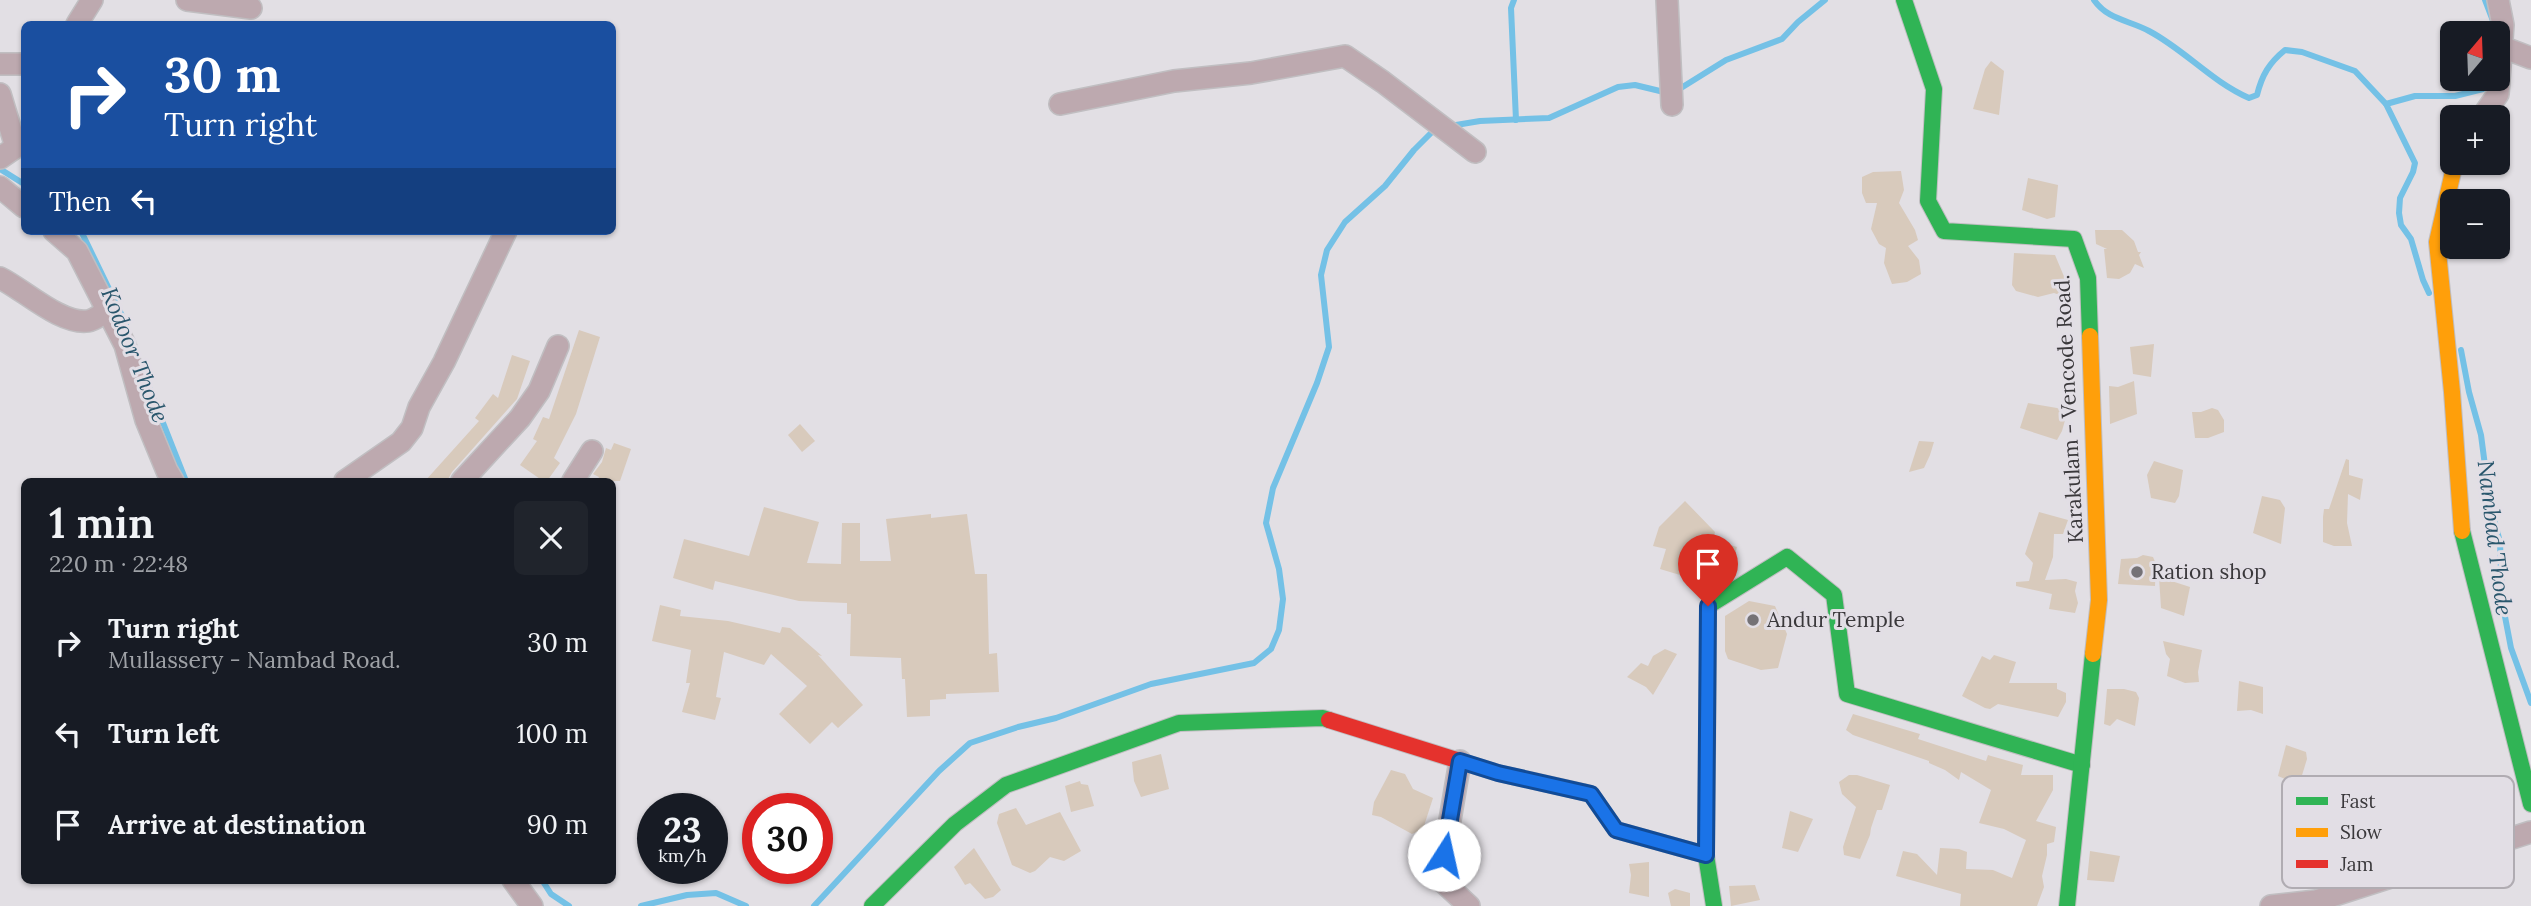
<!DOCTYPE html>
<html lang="en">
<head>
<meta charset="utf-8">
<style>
	body { margin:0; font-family:Lora,serif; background:#20242c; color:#f1f3f6; height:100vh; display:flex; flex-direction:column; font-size:26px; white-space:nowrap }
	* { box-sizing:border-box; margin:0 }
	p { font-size:23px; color:#9ea1a6 }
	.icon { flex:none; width:38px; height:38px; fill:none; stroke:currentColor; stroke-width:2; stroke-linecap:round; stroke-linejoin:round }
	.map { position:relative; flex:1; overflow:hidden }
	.details { position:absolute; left:21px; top:478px; width:595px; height:406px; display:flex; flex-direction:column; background:#171b24; border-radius:10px; box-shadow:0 2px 5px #0004 }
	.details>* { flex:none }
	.guide { position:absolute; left:21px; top:21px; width:595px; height:214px; border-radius:10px; box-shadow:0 2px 5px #0004; background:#1a4fa0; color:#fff; overflow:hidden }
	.needle { width:46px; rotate:19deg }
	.fabs { position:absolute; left:2440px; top:21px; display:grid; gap:14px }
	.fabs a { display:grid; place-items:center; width:70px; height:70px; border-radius:10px; background:#171b24; box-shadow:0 2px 5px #0004; font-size:35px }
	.speed { position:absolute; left:637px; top:793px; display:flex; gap:14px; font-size:35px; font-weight:700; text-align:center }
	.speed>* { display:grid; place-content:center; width:91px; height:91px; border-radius:50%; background:#171b24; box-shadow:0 2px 5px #0004; line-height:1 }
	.speed small { font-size:18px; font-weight:400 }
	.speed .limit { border:10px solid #d22; background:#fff; color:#111 }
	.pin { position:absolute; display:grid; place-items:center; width:60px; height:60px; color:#fff; margin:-72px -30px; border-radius:50% 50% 50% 0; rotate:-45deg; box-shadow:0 0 7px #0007 }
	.pin .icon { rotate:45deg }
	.me { position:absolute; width:77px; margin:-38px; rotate:10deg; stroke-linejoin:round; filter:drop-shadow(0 0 5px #0008) }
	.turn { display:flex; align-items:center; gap:24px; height:147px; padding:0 28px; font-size:32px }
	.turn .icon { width:91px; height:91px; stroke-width:2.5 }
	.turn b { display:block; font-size:49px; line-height:60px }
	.then { display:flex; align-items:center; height:66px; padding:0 28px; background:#0003; gap:14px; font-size:26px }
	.round { display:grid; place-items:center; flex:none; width:74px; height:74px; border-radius:10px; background:#20242c }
	.headline { display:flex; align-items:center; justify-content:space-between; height:119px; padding:0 28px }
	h1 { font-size:42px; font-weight:600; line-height:52px }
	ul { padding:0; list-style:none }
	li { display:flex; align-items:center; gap:21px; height:91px; padding:0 28px }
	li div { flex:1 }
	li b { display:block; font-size:26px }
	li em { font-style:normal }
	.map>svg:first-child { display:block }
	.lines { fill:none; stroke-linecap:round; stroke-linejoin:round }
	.stream { stroke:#74c1e6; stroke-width:6 }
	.building { fill:#d8cabc }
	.street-casing { stroke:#c0bec1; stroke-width:24 }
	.fast-casing { stroke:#c0bec1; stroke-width:18 }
	.slow-casing { stroke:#c0bec1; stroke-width:18 }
	.jam-casing { stroke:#c0bec1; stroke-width:18 }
	.street { stroke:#bda9af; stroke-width:21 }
	.fast { stroke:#30b455; stroke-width:16 }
	.slow { stroke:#ff9f0a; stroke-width:16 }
	.jam { stroke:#e5322d; stroke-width:16 }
	.route-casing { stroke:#114b97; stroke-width:18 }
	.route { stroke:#1a73e8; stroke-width:12 }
	.poi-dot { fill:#757276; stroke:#e2dee5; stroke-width:2.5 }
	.labels { text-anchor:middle; stroke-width:6; stroke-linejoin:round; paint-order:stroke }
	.street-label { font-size:21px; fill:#3a383b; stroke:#e2dee5 }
	.poi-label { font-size:21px; fill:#3a383b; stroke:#e2dee5; text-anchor:start }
	.water-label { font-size:23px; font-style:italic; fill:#29566c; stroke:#e2dee5 }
	.key { fill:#e2dee5; stroke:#b0acb2; stroke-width:2 }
	.key-label { font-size:19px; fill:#3a383b }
</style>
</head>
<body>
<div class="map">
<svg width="2531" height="906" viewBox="0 0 2531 906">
	<rect width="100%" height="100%" fill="#e2dfe4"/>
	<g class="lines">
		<g class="stream">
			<polyline points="1514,0 1511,8 1516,120"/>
			<path d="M2094,0C2108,20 2129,20 2149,31C2185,50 2212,82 2249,98L2257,95C2262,75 2269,63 2285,50L2302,52L2355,71L2386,104"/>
			<polyline points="2485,0 2493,21"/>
			<polyline points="1450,126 1480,121 1549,118 1618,87 1635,85 1664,92 1681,88 1726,60 1782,39 1798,22 1825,0"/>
			<polyline points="0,169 24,184"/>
			<polyline points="81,231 126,324"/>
			<polyline points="2429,293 2423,280 2411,239 2401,225 2399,213 2400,198 2413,172 2415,163 2386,104 2415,96 2455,96 2483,89 2491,79"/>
			<polyline points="2461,350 2469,392 2481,435 2490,504 2500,542 2502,601 2511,648 2531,703"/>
			<polyline points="141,367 186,481"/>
			<polyline points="542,880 551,894 569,906"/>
			<polyline points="641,906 687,895 716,893 746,906"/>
			<polyline points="814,906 939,771 970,743 1018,727 1056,718 1151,684 1254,663 1271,649 1279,630 1283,599 1279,569 1266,523 1273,488 1317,383 1329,347 1321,275 1327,250 1345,222 1385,186 1414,150 1435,129"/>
		</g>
	</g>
	<g class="building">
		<polygon points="1991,61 2004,71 1999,115 1973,109 1985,69"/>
		<polygon points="1901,171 1904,190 1899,203 1915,230 1918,240 1908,246 1919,260 1921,274 1907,282 1892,284 1884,263 1886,248 1879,244 1871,229 1877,203 1866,203 1862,193 1862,177 1873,172"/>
		<polygon points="2028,178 2058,185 2055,217 2047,219 2022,210"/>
		<polygon points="2095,230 2122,230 2134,241 2138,252 2141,252 2139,255 2144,268 2135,264 2130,273 2119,279 2107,278 2104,249 2107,249 2096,244"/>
		<polygon points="2014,253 2055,255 2071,293 2071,299 2054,293 2038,297 2016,291 2012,285"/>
		<polygon points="579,330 600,337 576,414 554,458 560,463 547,481 543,481 520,465 537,441 533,439 543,417 549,419"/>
		<polygon points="2154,344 2151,377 2133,374 2130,347"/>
		<polygon points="512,355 530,361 517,399 452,472 447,481 425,481 479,421 475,418 493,394 498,398"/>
		<polygon points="2134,381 2137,414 2110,424 2109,386 2118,387"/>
		<polygon points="2028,403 2057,408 2067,413 2062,431 2057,440 2020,428"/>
		<polygon points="2212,408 2218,410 2224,420 2224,432 2208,438 2195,438 2192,412 2201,412"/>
		<polygon points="800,424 815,441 802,452 788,435"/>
		<polygon points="1919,441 1934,442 1930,455 1924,468 1909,472"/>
		<polygon points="614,443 631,449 620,481 597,481 599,477 593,474 602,462 606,448 611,450"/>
		<polygon points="2346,459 2349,460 2349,475 2363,479 2360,500 2348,494 2347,523 2352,546 2334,546 2323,542 2323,517 2324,509 2329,509"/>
		<polygon points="2154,461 2183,470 2179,496 2175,503 2151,498 2147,475"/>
		<polygon points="2262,496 2280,500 2285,508 2281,544 2253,533"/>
		<polygon points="1685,501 1715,532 1713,540 1737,547 1730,572 1710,584 1660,569 1666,549 1653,546 1659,527"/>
		<polygon points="764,507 819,522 807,563 841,564 842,523 860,523 860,561 891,561 886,519 931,514 931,518 967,514 975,574 987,574 989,654 997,653 999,692 946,694 946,699 930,700 930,716 907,717 905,679 902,679 901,658 850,656 851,614 847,614 847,603 799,601 715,581 713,590 673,578 684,539 749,556"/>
		<polygon points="2039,512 2068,520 2063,534 2054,534 2053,557 2045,580 2066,579 2077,582 2075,591 2078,603 2075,613 2049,609 2052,594 2016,586 2016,582 2029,581 2030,577 2033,563 2025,554"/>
		<polygon points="2143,555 2153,557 2156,564 2155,586 2118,584 2121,559 2137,558"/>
		<polygon points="2159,577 2190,587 2184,616 2161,608"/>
		<polygon points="1749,601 1775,606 1787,634 1778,668 1761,670 1728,659 1725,651 1725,616"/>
		<polygon points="660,605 681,610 680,616 728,621 780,633 782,627 790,628 822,656 818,655 863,705 838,728 832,722 810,744 779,714 807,686 771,654 764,665 724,652 716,697 721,698 715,720 682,712 690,683 686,683 691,650 652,641"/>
		<polygon points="2163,641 2202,650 2198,672 2199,682 2185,683 2167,676 2170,659 2166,654"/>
		<polygon points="1665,649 1677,654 1653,695 1646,687 1627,677 1641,663 1648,666 1653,656"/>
		<polygon points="1994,655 2016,662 2009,683 2057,683 2057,689 2066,693 2066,702 2058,717 1998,704 1990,709 1985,708 1962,696 1982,656 1990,660"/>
		<polygon points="2239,681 2263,687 2263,714 2251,710 2237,711"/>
		<polygon points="2107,689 2124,689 2136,692 2139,698 2135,726 2117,719 2110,726 2104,724"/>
		<polygon points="1853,714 1920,734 1918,739 1986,761 1988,755 1991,756 2023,765 2021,775 2053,775 2053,790 2036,821 2056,827 2054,842 2047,844 2047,855 2042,876 2044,887 2037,906 1960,906 1961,894 1896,876 1903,851 1917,854 1937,875 1940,848 1959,849 1967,852 1966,869 1993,870 2012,878 2026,840 2004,829 1979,823 1991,790 1961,772 1959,780 1945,770 1929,763 1929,761 1853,735 1846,730"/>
		<polygon points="2286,745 2306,752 2307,759 2299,785 2278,776"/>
		<polygon points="1161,754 1169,789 1141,797 1134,781 1132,762"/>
		<polygon points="1391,770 1405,774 1413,789 1433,798 1423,829 1412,834 1381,817 1372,815 1374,802"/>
		<polygon points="1849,775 1857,775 1890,785 1882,810 1877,810 1871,828 1870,835 1860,859 1844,855 1843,847 1856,807 1842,794 1839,782"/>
		<polygon points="1080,781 1081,784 1088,785 1094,806 1071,812 1065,786"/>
		<polygon points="1016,808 1026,825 1060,812 1081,851 1064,861 1050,857 1035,871 1030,873 1012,865 997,823 999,814"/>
		<polygon points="1790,811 1813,819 1798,852 1782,848"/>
		<polygon points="974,848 1001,890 993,897 985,899 970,883 965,885 954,867"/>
		<polygon points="2090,851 2120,856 2114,882 2087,880"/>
		<polygon points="1649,862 1649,897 1629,893 1631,875 1629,864"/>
		<polygon points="1755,885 1760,900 1731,906 1729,886"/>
		<polygon points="1675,889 1690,893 1690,906 1671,906 1668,893"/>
	</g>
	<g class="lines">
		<g class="street-casing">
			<g id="street">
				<polyline points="187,0 251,8"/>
				<polyline points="1667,0 1672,105"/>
				<polyline points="77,24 92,0"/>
				<polyline points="2502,47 2531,58"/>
				<polyline points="0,64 24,64"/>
				<polyline points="0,94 16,147 0,158"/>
				<polyline points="1060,104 1174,81 1251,73 1345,56 1383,82 1475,152"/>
				<polyline points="2482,117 2498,94 2503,25 2498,0"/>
				<polyline points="0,187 24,207"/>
				<polyline points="54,231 77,251 125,345 146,420 167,471 173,481"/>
				<path d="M0,278C23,289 61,325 88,321C95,320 101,314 108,311"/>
				<polyline points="345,481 401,442 412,428 419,407 444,362 506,231"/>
				<polyline points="462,481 520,418 539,391 558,346"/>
				<polyline points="573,481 592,451"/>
				<polyline points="1460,761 1440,879 1469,906"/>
				<polyline points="513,880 532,906"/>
				<polyline points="2271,906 2316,901 2531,832"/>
			</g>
		</g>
		<g class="fast-casing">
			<g id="fast">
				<polyline points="1904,0 1934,89 1928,201 1944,231 2074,239 2088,278 2090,336"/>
				<polyline points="2462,531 2531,804"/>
				<polyline points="1708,664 1708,606 1787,557 1834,595 1847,694 2082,765"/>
				<polyline points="1583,792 1591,794 1616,830 1706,855 1714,906"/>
				<polyline points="872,906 955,824 1006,785 1179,723 1323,718 1329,720"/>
				<polyline points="2067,906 2093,654"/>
			</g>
		</g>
		<g class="slow-casing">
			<g id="slow">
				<polyline points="2455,163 2437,242 2452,392 2462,531"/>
				<polyline points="2090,336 2099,600 2093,654"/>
			</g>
		</g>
		<g class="jam-casing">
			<g id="jam">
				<polyline points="1329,720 1498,773 1583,792"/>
				<polyline points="1706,855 1708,664"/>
			</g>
		</g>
		<use href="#street" class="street"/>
		<use href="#fast" class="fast"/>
		<use href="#slow" class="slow"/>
		<use href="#jam" class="jam"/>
	</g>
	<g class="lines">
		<g class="route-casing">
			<polyline id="route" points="1444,855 1460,761 1498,773 1591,794 1616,830 1706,855 1708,606"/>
		</g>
		<use href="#route" class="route"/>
	</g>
	<g class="poi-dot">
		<circle cx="2137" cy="572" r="7"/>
		<circle cx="1753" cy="620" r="7"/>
	</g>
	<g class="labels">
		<g class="street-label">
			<text transform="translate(2069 409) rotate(-93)" y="7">Karakulam - Vencode Road.</text>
		</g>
		<g class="poi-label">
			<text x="2151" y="579">Ration shop</text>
			<text x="1767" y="627">Andur Temple</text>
		</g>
		<g class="water-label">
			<text transform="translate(135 355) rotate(68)" y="8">Kodoor Thode</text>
			<text transform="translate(2495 538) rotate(83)" y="8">Nambad Thode</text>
		</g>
	</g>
	<rect x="2282" y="776" width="232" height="112" rx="10" class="key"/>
	<rect x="2296" y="797" width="32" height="8" fill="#30b455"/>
	<rect x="2296" y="828" width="32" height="9" fill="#ff9f0a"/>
	<rect x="2296" y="860" width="32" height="8" fill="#e5322d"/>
	<g class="key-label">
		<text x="2340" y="808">Fast</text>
		<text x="2340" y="839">Slow</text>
		<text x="2340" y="871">Jam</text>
	</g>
</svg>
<div class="fabs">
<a><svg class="needle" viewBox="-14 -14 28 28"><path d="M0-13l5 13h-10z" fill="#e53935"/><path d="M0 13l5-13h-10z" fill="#9ea1a6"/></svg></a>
<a>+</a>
<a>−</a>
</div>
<div class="speed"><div>23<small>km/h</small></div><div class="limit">30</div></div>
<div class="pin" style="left:1708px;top:606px;background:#d93025"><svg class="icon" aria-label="arrive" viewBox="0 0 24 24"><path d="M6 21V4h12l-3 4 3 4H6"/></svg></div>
<svg class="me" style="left:1444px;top:855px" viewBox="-20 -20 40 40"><circle r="19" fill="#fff"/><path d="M0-13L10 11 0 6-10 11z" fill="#1a73e8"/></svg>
<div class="guide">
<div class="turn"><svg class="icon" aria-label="right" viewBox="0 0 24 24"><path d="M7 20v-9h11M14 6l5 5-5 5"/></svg><div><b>30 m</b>Turn right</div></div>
<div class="then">Then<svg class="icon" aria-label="left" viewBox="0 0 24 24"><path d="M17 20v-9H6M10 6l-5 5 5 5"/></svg></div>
</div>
<section class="details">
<div class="headline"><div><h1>1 min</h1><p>220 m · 22:48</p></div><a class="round"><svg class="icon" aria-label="close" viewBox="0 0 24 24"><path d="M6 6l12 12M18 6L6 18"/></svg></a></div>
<ul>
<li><svg class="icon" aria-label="right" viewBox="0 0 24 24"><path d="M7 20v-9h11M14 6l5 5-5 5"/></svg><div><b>Turn right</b><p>Mullassery - Nambad Road.</p></div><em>30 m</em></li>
<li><svg class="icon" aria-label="left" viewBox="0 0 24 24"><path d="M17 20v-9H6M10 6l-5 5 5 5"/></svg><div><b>Turn left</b></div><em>100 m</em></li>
<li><svg class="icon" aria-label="arrive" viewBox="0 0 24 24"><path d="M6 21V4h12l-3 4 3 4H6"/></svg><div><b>Arrive at destination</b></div><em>90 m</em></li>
</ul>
</section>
</div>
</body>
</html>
